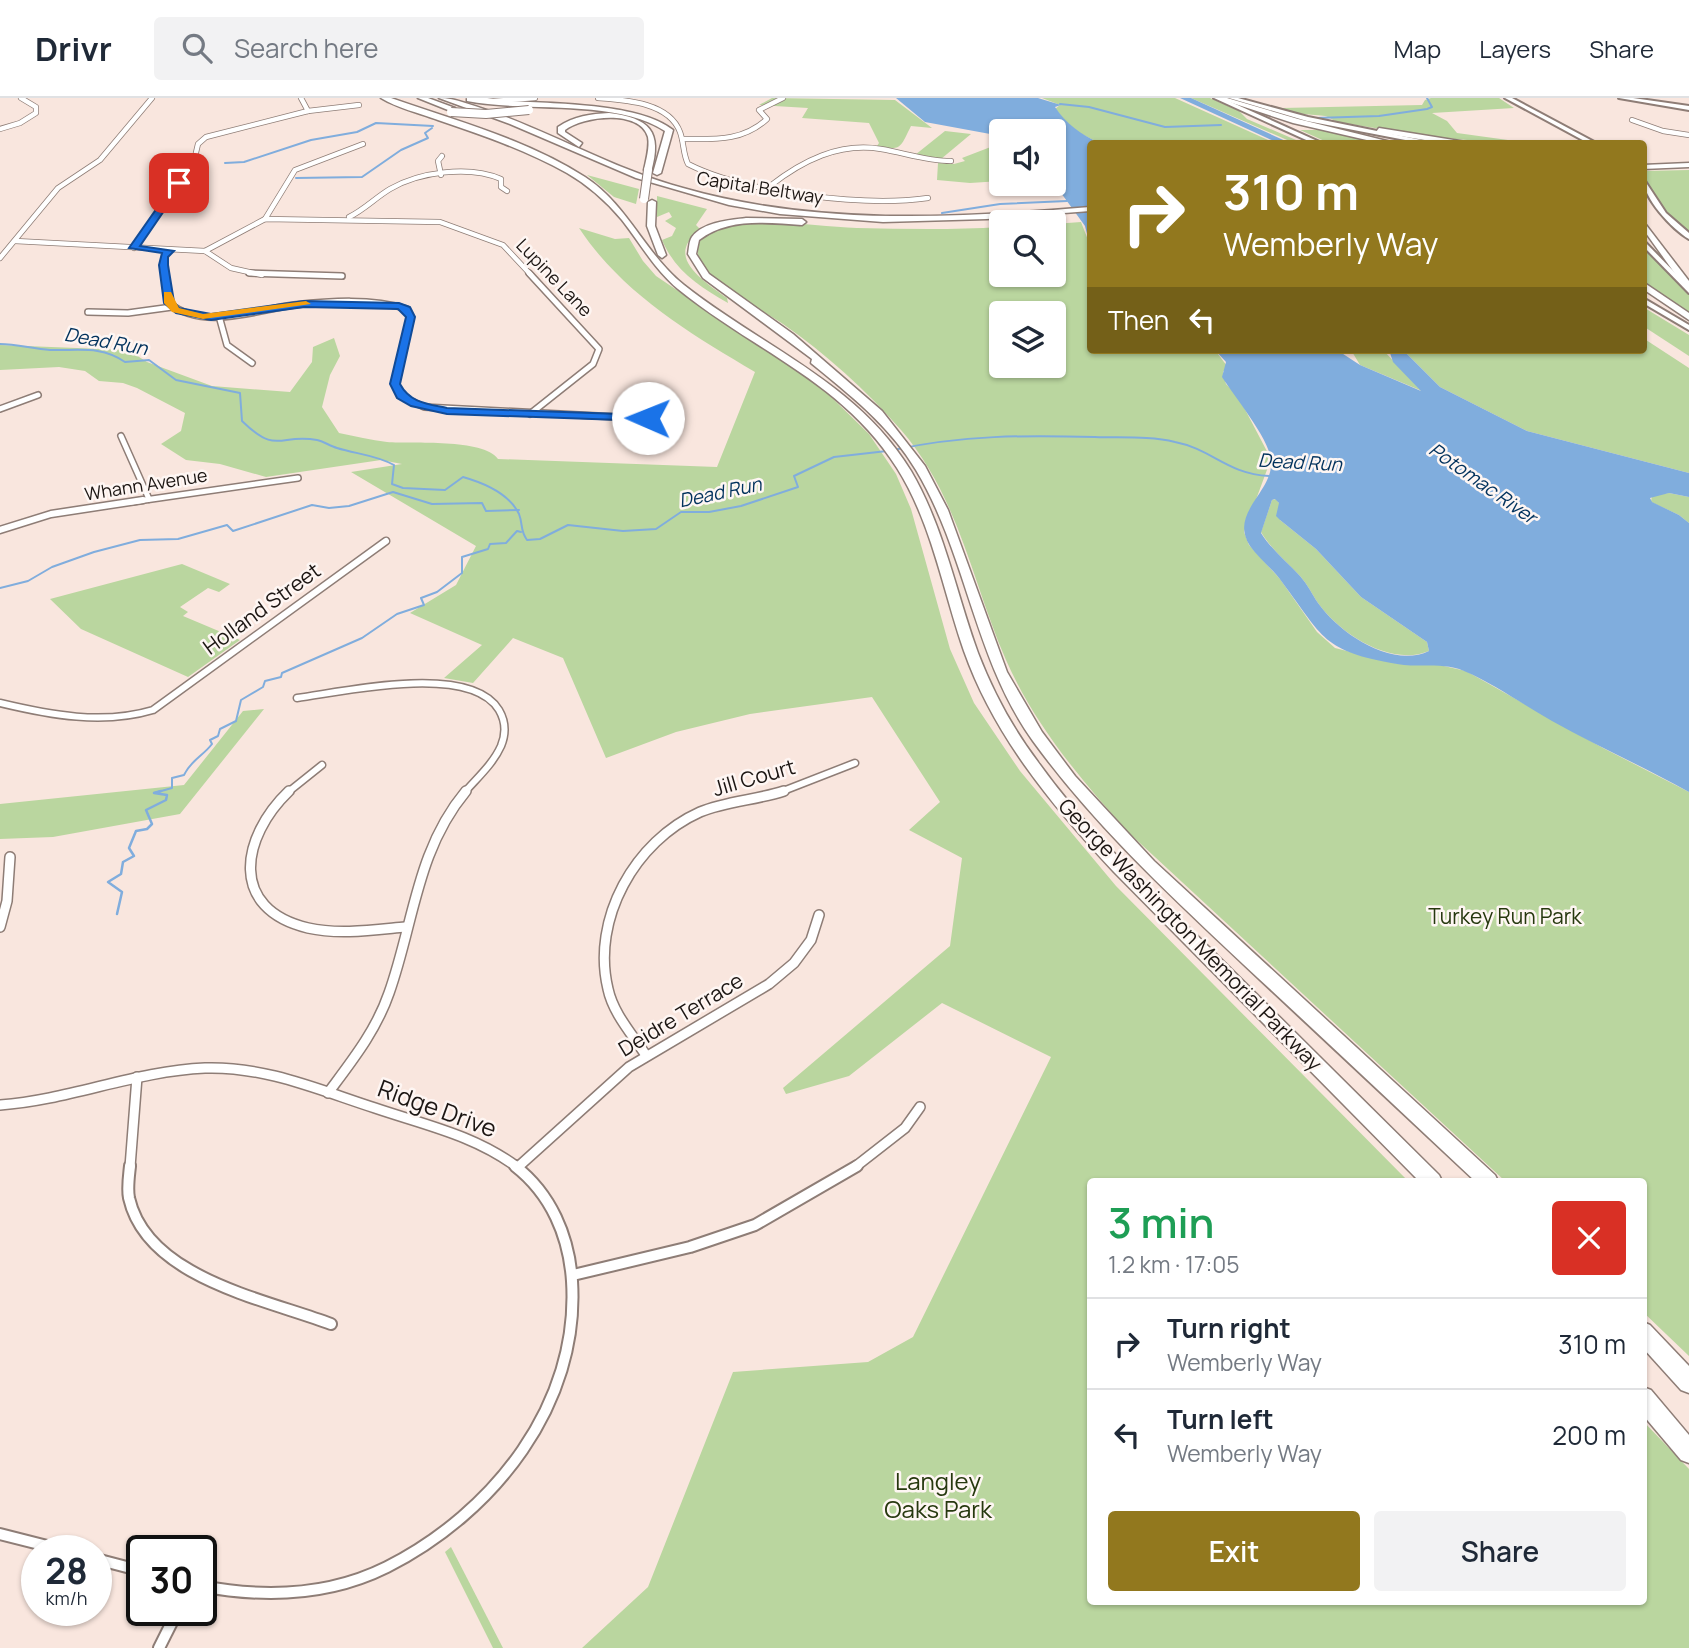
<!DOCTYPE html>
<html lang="en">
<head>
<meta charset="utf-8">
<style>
	body { margin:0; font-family:Manrope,sans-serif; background:#f2f2f3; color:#1f2937; height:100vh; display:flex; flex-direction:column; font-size:26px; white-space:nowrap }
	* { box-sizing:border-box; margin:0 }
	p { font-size:23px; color:#747a83 }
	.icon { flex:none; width:38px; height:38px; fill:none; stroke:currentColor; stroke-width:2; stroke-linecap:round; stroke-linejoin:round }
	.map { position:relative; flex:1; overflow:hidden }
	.side { position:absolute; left:1087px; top:1080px; width:560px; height:427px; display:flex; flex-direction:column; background:#fff; border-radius:7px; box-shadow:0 2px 5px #0004 }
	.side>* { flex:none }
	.hud { position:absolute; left:1087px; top:42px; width:560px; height:214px; border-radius:7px; box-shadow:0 2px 5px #0004; background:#92781e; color:#fff; overflow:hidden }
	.controls { position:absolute; left:989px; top:21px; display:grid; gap:14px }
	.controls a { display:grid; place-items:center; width:77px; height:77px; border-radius:7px; background:#fff; box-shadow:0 2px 5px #0004; font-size:35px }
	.speed { position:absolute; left:21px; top:1437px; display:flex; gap:14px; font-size:35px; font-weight:700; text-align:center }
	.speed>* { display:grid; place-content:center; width:91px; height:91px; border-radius:50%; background:#fff; box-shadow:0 2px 5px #0004; line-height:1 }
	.speed small { font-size:18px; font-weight:400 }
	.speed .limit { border:4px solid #111; border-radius:10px; background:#fff; color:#111 }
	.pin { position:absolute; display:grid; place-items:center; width:60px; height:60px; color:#fff; margin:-30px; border-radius:14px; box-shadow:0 4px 10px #0006 }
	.me { position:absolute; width:77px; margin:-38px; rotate:271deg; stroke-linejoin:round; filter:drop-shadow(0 0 5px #0008) }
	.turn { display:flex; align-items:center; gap:24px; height:147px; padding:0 21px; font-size:32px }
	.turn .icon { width:91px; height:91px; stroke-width:2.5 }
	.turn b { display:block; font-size:49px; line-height:60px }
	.then { display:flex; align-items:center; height:66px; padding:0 21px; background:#0003; gap:14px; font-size:26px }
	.round { display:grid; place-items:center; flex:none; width:74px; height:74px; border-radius:7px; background:#f2f2f3 }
	.head { display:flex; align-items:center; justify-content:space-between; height:119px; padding:0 21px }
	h1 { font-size:42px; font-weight:600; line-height:52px; color:#1e9e55 }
	.action { display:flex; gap:14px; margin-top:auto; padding:14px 21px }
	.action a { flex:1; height:80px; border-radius:7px; background:#92781e; color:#fff; font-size:28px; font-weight:600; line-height:80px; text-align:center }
	.action a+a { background:#f2f2f3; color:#1f2937 }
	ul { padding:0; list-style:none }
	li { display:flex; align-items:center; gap:21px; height:91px; padding:0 21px; border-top:2px solid #e0e1e3 }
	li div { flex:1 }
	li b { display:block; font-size:26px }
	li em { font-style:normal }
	header { display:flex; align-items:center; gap:42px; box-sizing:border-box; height:98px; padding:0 35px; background:#fff; border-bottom:2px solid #e0e1e3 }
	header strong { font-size:33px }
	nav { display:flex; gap:38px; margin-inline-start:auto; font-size:24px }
	.search { width:490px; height:63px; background:#f2f2f3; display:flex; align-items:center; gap:18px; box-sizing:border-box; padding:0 24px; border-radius:7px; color:#747a83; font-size:26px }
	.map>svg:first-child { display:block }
	.green { fill:#bad69f; fill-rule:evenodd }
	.water { fill:#80addd; fill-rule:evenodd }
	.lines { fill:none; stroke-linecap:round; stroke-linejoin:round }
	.stream-far1 { stroke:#80addd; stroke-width:2 }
	.stream { stroke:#80addd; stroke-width:2.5 }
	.street-far4-casing { stroke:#8e7d76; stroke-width:6 }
	.street-far3-casing { stroke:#8e7d76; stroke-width:8 }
	.street-far2-casing { stroke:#8e7d76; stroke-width:9 }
	.street-far1-casing { stroke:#8e7d76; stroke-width:12 }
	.street-casing { stroke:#8e7d76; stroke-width:14 }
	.secondary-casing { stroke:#8e7d76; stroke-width:4 }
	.highway-casing { stroke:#8e7d76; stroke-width:3 }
	.street-far4 { stroke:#fff; stroke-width:4.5 }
	.street-far3 { stroke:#fff; stroke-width:5 }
	.street-far2 { stroke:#fff; stroke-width:6 }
	.street-far1 { stroke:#fff; stroke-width:9 }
	.street { stroke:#fff; stroke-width:10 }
	.secondary { fill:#fff; fill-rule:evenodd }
	.highway { fill:#fff; fill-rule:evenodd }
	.highway-bridge-casing { stroke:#8e7d76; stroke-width:10; stroke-linecap:butt }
	.highway-bridge { stroke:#fff; stroke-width:8 }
	.route { fill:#1a73e8; stroke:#114b97; stroke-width:2 }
	.slow { fill:#f59e0b }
	.labels { text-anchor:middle; stroke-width:5; stroke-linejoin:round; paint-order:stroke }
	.far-street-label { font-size:18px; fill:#1c1613; stroke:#fef6f3 }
	.far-water-label { font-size:19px; font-style:italic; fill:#00315c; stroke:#fef6f3 }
	.street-label { font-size:21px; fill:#1c1613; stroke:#fef6f3 }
	.park-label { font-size:21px; fill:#26380e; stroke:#fef6f3 }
	.near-street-label { font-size:24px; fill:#1c1613; stroke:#fef6f3 }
	.near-park-label { font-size:24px; fill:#26380e; stroke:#fef6f3 }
</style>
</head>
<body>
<header>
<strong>Drivr</strong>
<div class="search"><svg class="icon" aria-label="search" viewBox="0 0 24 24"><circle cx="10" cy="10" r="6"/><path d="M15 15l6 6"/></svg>Search here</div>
<nav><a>Map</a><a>Layers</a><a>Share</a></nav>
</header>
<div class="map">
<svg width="1689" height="1550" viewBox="0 0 1689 1550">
	<rect width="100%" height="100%" fill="#f9e6de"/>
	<g class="green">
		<path d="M772,0L895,2L932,30L911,28C900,50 902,53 877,48L879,45L869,25L802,20L808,10L759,7Z"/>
		<polygon points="1042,0 1175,0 1275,45 1099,45 1074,32 1055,11 1060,7"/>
		<polygon points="1191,0 1210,0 1239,13 1247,21 1303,45 1294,45"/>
		<path d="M1431,0H1499L1514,10L1432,15L1447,23L1457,35L1530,45C1466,45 1402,35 1339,24C1333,23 1330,19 1325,18C1300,15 1269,15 1247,2L1282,10L1422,7L1425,2Z"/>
		<polygon points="1300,32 1328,32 1386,45 1329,45"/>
		<polygon points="945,33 971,36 941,61 915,57"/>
		<polygon points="1001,45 1001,83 970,85 937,82 938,65 954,66 965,63 962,60"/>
		<polygon points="1689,72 1689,136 1670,120 1643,78 1643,73"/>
		<polygon points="587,77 639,91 636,106 614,99"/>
		<path d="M657,98L707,111L696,127L701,132C662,158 705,184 727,200L728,205C700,189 675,173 662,142L672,138L676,130L665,123L672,119L669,114L657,119Z"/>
		<path d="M1081,124L1090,147V252H1215L1227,268L1223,274L1226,286L1238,298L1271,361L1244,434L1249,447L1280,481L1317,534L1335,550L1399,566H1435L1466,573L1603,650L1689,694V1258L1643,1214V1083H1505L1129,735C1082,683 1035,628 1006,562C972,484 959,399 901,332C866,292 826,256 783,226C759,209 727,197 708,175C699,165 695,154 699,141C738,113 811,129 857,130C905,131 953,132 1001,129V177H1054V126ZM1001,215H1054V268H1001Z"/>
		<path d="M579,130L615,141L629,140L643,163L656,178L821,289L869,336L896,376L911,411L950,551L974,605L1020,673L1116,788L1408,1083H1090V1503H1643V1323L1689,1371V1550H582L648,1489L733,1274L868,1264L913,1239L1051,959L942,905L849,978L786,996L783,990L950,848L962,760L909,732L940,704L872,599L750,616L676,634L606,660L563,560L513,540L473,585L444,580L482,547L410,515L456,487L476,448L351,374L402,366L381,362L266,379L220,366L186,362L161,346L181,333L185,315L137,290L123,285L99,283L85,273L59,269L0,272V247L128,252L147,264L212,288L290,294L312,264L313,249L334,240L340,258L330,277L322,309L339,335C355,338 371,342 387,344C412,346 483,340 498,361L717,369L755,274C689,235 622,195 579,130Z"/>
		<polygon points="1643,147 1689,197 1689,216 1643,184"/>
		<polygon points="1643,209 1689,237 1689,258 1643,228"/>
		<polygon points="1643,240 1689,270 1689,375 1527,333 1440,289 1403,252 1643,252"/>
		<polygon points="1351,252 1383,252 1422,293 1360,267"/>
		<polygon points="1669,395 1689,399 1689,425 1679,417 1651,404 1652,397"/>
		<path d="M1276,401L1279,405L1280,422L1316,451L1361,499L1427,544L1429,553C1391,569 1340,536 1318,505C1312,496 1308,487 1300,478C1287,464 1271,451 1261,434L1272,402Z"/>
		<polygon points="182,466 230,486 219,494 208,490 180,509 188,514 183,518 240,542 188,579 81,531 50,501"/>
		<polygon points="264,611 180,716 53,739 0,741 0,706 184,687 243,613"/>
		<polygon points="451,1449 503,1550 493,1550 445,1454"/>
	</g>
	<g class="water">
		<path d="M896,0H1038L1061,7L1055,9C1066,26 1081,36 1099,45L1090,46V147L1085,128L1056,88L1054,33H1001V38L925,24Z"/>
		<polygon points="1180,0 1191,0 1290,45 1278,45"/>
		<path d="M1215,252H1337L1360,267L1421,293L1393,264L1389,252H1403L1440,289L1527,333L1689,375V399L1669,395L1650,400L1652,404L1679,417L1689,425V694C1644,669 1597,648 1552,623C1523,607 1495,586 1464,573C1442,564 1420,570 1397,566C1322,553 1324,540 1282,484C1273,471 1259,461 1250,448C1228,414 1275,394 1271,361C1268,339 1234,298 1222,279L1226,264ZM1275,401L1279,405L1276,418L1280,422L1316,451L1361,499L1427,544L1429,553C1392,571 1339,535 1318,505C1312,496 1308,487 1300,478C1287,464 1271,451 1261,435L1272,402Z"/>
	</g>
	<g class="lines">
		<g class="stream-far1">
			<polyline points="1060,6 1089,9 1165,29 1221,27"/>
			<polyline points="1316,20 1379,18 1427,11 1432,9 1427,0"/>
			<polyline points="225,65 244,64 311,42 357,34 376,25 433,28"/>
			<polyline points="296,80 362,79 401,52 428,40 425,35 432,30"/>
			<polyline points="942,115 1000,106 1067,103"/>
			<path d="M0,246C17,246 33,251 50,252C77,253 101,247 125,264L149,262L176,282L240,295L242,323C278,358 279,335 317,342C323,343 330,348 337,350C356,356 376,357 394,367L392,386L403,390L445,392L463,379C484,385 509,395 519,416C523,426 520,433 527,442L540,441L568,427L623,433L656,431L681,414H709L741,408L798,389L794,378L834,359L887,353"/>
			<path d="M893,352C963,337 1025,337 1095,339C1121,340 1150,338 1175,344C1212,351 1227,376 1269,378"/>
			<polyline points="0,490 28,483 52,469 94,454 140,442 178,441 227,427 233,433 312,407 329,410 349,408 393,394 432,406 482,405 486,413 519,412"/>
			<path d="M154,695L172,690V680L184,677C191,662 203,658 212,646L210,642L218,638L220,631L236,623L241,602L263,589L265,583L281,579L282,575L362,540L397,516L424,507L421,500L437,494L462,475V459L488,451L490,446L506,445L517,433L521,434"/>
		</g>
		<polyline class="stream" points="117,816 122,794 108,784 121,776 123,764 134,758 129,750 136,733 147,731 152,726 146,712 166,702 167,697 154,695 161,693"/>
		<g class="street-far4-casing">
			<g id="street-far4">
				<polyline points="301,0 308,13"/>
				<polyline points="469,0 493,3 535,0"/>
				<path d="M598,0C625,2 669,4 680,34C684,45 683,56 688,66C745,95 865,109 928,100"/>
				<polyline points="1632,22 1663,33 1689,37"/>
				<polyline points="0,31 20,25 36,15 36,9 21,0"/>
				<path d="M682,41C713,41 742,44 767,21L759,12L783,0"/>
				<polyline points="441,77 438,63 442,58"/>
				<path d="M770,88C802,63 839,44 881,51C905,55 927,63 951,63"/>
				<path d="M349,119C364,112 375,100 390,91C419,74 469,67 501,81V89L507,93"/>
				<polyline points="265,121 295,72 363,46"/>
				<polyline points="15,143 205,153 265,121 440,124 503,147 531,177"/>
				<polyline points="134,150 194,63 198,46 206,39 308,13 359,7"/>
				<polyline points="205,153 231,170 262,177"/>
				<polyline points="0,160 58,90 100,62 152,0"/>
				<polyline points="165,177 163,161 169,153"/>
			</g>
		</g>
		<g class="street-far3-casing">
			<g id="street-far3">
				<path d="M165,175L169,205C203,233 255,212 294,207C331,203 371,200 407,211L410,219L395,286L403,299L424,309L636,320L664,318"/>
				<polyline points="249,175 342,178"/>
				<polyline points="529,175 599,251 593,266 530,316"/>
				<polyline points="88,214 128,215 172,209"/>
				<polyline points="219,218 227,247 252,265"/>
				<polyline points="0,311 38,297"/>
				<polyline points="121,338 149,401"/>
				<polyline points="131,404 298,380"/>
			</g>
		</g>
		<g class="street-far2-casing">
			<g id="street-far2">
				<polyline points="0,432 51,416 143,402"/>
				<path d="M297,600C343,594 470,564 499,612C506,624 506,636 501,648C493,666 477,680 464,695"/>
				<path d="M0,605C50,617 103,627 153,612L386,443"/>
				<polyline points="287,695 322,667"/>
				<polyline points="778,695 855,665"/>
			</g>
		</g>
		<g class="street-far1-casing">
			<g id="street-far1">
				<path d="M289,693C241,739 228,811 308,830C339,837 373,832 405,829"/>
				<polyline points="0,829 7,803 10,759"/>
				<path d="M645,956C632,936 613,915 608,891C591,821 635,743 700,714C726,703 757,702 784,693"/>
				<path d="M328,995C351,964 376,933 389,895C414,825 416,753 466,693"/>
				<path d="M0,1007C70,1002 135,973 205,970C265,968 319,992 375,1010C425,1027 474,1037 517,1069"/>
				<polyline points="130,1069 137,979"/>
				<polyline points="518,1069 629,969 769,886 794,865 811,842 819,817"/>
				<polyline points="855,1069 905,1030 920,1009"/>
			</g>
		</g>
		<g class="street-casing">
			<g id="street">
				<path d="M130,1068C129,1078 127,1090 129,1100C147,1180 265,1201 331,1226"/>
				<polyline points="573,1177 690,1149 755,1127 857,1068"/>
				<polyline points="0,1436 63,1452"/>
				<polyline points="96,1461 142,1473"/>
				<path d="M201,1488C264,1500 329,1498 387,1469C494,1415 580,1306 572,1183C569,1138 551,1096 515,1068"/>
				<polyline points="159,1550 178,1512"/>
			</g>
		</g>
		<g class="secondary-casing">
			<g id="secondary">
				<polygon points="1214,0 1222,0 1324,46 1315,46"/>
				<polygon points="1229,0 1238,0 1308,19 1441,46 1426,46 1307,23"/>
				<polygon points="1505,0 1512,0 1598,46 1590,46"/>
				<polygon points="1619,0 1633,0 1689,8 1689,12"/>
				<path d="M1643,80L1666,115L1689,135V141C1672,131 1643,100 1643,80Z"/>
				<polygon points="1643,142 1689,189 1689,195 1643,148"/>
				<polygon points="1643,200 1689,227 1689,232 1643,205"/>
			</g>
		</g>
		<g class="highway-casing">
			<g id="highway">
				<path d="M381,0H391C456,23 526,41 585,79C628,107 645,156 684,187C762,249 857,284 911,373C944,429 956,495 978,555C993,594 1013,631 1038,664C1088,734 1151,792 1212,852C1288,927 1363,1002 1439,1077L1442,1083H1419L1114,774C1053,709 994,638 964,553C943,493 932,425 897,370C842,283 754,253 678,191C655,172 640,145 622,122C606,103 588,87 567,75C526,52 482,37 438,22C419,15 397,10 381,0Z"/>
				<polygon points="418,0 428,0 455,10 448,12"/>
				<path d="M439,0C456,0 473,8 490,13C555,36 616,72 683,90C816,128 954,120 1090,109V113L987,121L883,124L780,116L729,107L636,80L510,26Z"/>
				<path d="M470,0C524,7 633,0 673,32L661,75L657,77L653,75L665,33C614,0 527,15 467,3V1Z"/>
				<polygon points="1217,0 1227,0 1298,21 1399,46 1384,46 1293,25"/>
				<path d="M609,15C649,20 663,33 651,74L644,72C646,62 650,49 648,39C640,11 583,18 565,32V34L582,45L579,49L558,35V29C574,18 591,16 609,15Z"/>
				<polygon points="1379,30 1466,44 1469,46 1449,46 1376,34"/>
				<polygon points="1689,65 1689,69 1643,71 1643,67"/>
				<polygon points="652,102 656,104 655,128 666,157 662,160 658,157 647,128 648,104"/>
				<path d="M746,120L802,121L806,124L802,127C767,125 729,119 699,142L696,156L709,176L793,236L882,313L925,368L948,412L1007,574L1042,634L1075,678L1154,763L1495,1077L1498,1083H1475C1398,1011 1321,938 1243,866C1169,796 1093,726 1033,643C974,561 967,457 916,372C890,328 850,297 811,265L812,261L703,180L688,156C689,151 689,143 692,139C703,124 729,122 746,120Z"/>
				<polygon points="1643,123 1689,183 1689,192 1686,191 1643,131"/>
				<polygon points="1643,184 1689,215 1689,222 1643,191"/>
				<polygon points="1643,1224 1650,1227 1689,1268 1689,1295 1681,1292 1643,1250"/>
				<polygon points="1643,1289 1651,1292 1689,1337 1689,1365 1681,1362 1643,1317"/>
			</g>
		</g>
		<use href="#street-far4" class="street-far4"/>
		<use href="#street-far3" class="street-far3"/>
		<use href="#street-far2" class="street-far2"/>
		<use href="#street-far1" class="street-far1"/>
		<use href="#street" class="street"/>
		<use href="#secondary" class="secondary"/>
		<use href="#highway" class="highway"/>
		<g class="highway-bridge-casing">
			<g id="highway-bridge">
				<polyline points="451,14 486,16 529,12"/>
				<polyline points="644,101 648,72"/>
			</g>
		</g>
		<use href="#highway-bridge" class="highway-bridge"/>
	</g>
	<path class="route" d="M176,83L183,85L140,148L174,153L168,159V167L174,204L179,210L211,216L304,203L399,205L410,209L415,219L400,286C410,305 428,306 447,310L648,317L654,320L648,323L447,316L411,308L397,300L390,286L406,219L398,211L304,209L211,222L176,215L164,205L159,167L162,155L129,150Z"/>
	<polygon class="slow" points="164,194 171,194 179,210 203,216 306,203 311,206 203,221 172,214 164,205"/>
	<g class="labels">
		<g class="far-street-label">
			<text transform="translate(760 90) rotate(9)" y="6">Capital Beltway</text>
			<text transform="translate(554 180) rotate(46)" y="6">Lupine Lane</text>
			<text transform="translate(146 387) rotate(-9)" y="6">Whann Avenue</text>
		</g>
		<g class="far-water-label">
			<text transform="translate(106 243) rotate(10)" y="7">Dead Run</text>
			<text transform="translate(1300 364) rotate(3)" y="7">Dead Run</text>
			<text transform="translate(1483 385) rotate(35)" y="7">Potomac River</text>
			<text transform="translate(720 394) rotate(-12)" y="7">Dead Run</text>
		</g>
		<g class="street-label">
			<text transform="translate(262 511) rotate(-36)" y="7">Holland Street</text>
			<text transform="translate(754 680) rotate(-16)" y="7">Jill Court</text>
			<text transform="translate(1190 837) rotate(46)" y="7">George Washington Memorial Parkway</text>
			<text transform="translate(681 917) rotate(-31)" y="7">Deidre Terrace</text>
		</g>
		<g class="park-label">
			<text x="1505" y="826">Turkey Run Park</text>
		</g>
		<g class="near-street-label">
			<text transform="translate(437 1011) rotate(20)" y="8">Ridge Drive</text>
		</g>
		<g class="near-park-label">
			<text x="938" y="1392">Langley<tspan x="938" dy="28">Oaks Park</tspan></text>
		</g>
	</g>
</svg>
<div class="controls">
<a><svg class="icon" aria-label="sound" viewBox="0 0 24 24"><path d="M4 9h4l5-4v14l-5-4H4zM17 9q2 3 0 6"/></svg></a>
<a><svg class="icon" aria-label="search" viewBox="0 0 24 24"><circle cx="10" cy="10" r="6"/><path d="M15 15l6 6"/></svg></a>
<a><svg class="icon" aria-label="layers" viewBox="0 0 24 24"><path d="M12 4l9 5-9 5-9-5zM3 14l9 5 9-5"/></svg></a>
</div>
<div class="speed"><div>28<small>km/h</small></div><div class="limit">30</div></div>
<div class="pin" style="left:179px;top:85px;background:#d93025"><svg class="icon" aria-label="arrive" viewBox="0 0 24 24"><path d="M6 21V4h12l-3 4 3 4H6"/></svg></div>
<svg class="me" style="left:648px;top:320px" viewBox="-20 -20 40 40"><circle r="19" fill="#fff"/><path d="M0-13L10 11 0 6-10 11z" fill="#1a73e8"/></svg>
<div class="hud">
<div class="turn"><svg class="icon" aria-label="right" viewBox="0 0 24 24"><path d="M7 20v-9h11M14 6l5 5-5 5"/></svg><div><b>310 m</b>Wemberly Way</div></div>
<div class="then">Then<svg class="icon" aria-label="left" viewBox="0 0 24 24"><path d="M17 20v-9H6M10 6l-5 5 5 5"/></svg></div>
</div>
<section class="side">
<div class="head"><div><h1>3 min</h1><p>1.2 km · 17:05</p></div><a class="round" style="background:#d93025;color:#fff"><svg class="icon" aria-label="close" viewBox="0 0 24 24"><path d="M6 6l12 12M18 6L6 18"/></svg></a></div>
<ul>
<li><svg class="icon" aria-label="right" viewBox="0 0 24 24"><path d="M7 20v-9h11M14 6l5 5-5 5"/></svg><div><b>Turn right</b><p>Wemberly Way</p></div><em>310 m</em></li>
<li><svg class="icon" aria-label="left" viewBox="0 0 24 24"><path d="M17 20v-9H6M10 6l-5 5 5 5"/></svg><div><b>Turn left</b><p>Wemberly Way</p></div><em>200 m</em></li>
</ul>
<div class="action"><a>Exit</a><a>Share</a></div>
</section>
</div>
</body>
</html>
